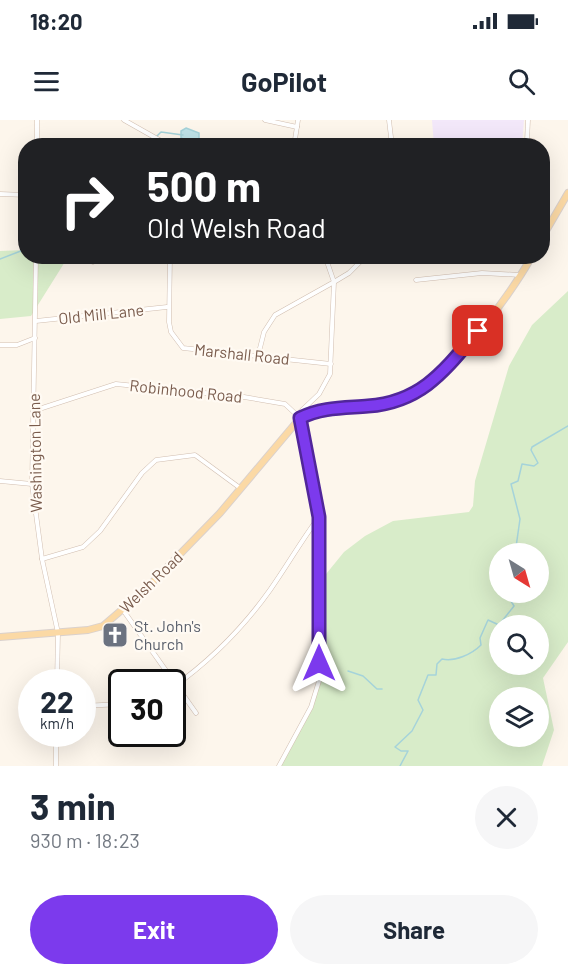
<!DOCTYPE html>
<html lang="en">
<head>
<meta charset="utf-8">
<style>
	body { margin:0; font-family:Barlow,sans-serif; background:#f6f6f7; color:#1f2937; height:100vh; display:flex; flex-direction:column; font-size:22px; white-space:nowrap }
	* { box-sizing:border-box; margin:0 }
	p { font-size:20px; color:#747a83 }
	.icon { flex:none; width:33px; height:33px; fill:none; stroke:currentColor; stroke-width:2; stroke-linecap:round; stroke-linejoin:round }
	.map { position:relative; height:646px; overflow:hidden }
	.sheet { display:flex; flex-direction:column; background:#fff; flex:1 }
	.sheet>* { flex:none }
	.banner { position:absolute; left:18px; top:18px; width:532px; height:126px; border-radius:24px; box-shadow:0 6px 24px #0002; background:#202124; color:#fff; overflow:hidden }
	.needle { width:39px; rotate:143deg }
	.fabs { position:absolute; left:489px; top:423px; display:grid; gap:12px }
	.fabs a { display:grid; place-items:center; width:60px; height:60px; border-radius:50%; background:#fff; box-shadow:0 6px 24px #0002; font-size:30px }
	.speed { position:absolute; left:18px; top:549px; display:flex; gap:12px; font-size:30px; font-weight:700; text-align:center }
	.speed>* { display:grid; place-content:center; width:78px; height:78px; border-radius:50%; background:#fff; box-shadow:0 6px 24px #0002; line-height:1 }
	.speed small { font-size:15px; font-weight:400 }
	.speed .limit { border:3px solid #111; border-radius:9px; background:#fff; color:#111 }
	.pin { position:absolute; display:grid; place-items:center; width:51px; height:51px; color:#fff; margin:-26px; border-radius:12px; box-shadow:0 3px 9px #0006 }
	.me { position:absolute; width:66px; margin:-33px; rotate:0deg; stroke-linejoin:round; filter:drop-shadow(0 0 4px #0008) }
	.turn { display:flex; align-items:center; gap:21px; height:126px; padding:0 30px; font-size:27px }
	.turn .icon { width:78px; height:78px; stroke-width:2.5 }
	.turn b { display:block; font-size:42px; line-height:51px }
	.round { display:grid; place-items:center; flex:none; width:63px; height:63px; border-radius:32px; background:#f6f6f7 }
	.head { display:flex; align-items:center; justify-content:space-between; height:102px; padding:0 30px }
	h1 { font-size:36px; font-weight:700; line-height:45px }
	.action { display:flex; gap:12px; margin-top:auto; padding:12px 30px }
	.action a { flex:1; height:69px; border-radius:36px; background:#7c3aed; color:#fff; font-size:24px; font-weight:700; line-height:69px; text-align:center }
	.action a+a { background:#f6f6f7; color:#1f2937 }
	.status { display:flex; justify-content:space-between; align-items:center; height:42px; padding:0 30px; background:#fff; direction:ltr }
	.status svg { height:16px; fill:currentColor }
	header { display:flex; justify-content:space-between; align-items:center; height:78px; padding:0 30px; background:#fff; font-size:27px; font-weight:700 }
	.map>svg:first-child { display:block }
	.education { fill:#f3e8fa }
	.green { fill:#d8ecc9; fill-rule:evenodd }
	.water { fill:#bfe3e8; stroke:#a5d3da; stroke-width:1.5 }
	.lines { fill:none; stroke-linecap:round; stroke-linejoin:round }
	.stream { stroke:#a5d3da; stroke-width:1.5 }
	.street-casing { stroke:#d1beb0; stroke-width:5 }
	.primary-casing { stroke:#dad1cd; stroke-width:8 }
	.street { stroke:#fff; stroke-width:4 }
	.primary { stroke:#fbd9a5; stroke-width:6 }
	.route-casing { stroke:#51269a; stroke-width:15 }
	.route { stroke:#7c3aed; stroke-width:10 }
	.labels { text-anchor:middle; stroke-width:4.5; stroke-linejoin:round; paint-order:stroke }
	.street-label { font-size:16px; fill:#7a5c4d; stroke:#fffaf3 }
	.worship-label { font-size:16px; fill:#5b616d; stroke:#fffaf3; text-anchor:start }
</style>
</head>
<body>
<div class="status"><b>18:20</b><svg viewBox="0 0 49 12"><path d="M0 12V9h3v3zM5 12V6h3v6zM10 12V3h3v9zM15 12V0h3v12zM26 1h20v11H26zM47 4h2v5h-2z"/></svg></div>
<header><svg class="icon" aria-label="menu" viewBox="0 0 24 24"><path d="M4 6h16M4 12h16M4 18h16"/></svg>GoPilot<svg class="icon" aria-label="search" viewBox="0 0 24 24"><circle cx="10" cy="10" r="6"/><path d="M15 15l6 6"/></svg></header>
<div class="map">
<svg width="568" height="646" viewBox="0 0 568 646">
	<rect width="100%" height="100%" fill="#fdf6ec"/>
	<polygon class="education" points="432,0 524,0 522,25 434,25"/>
	<g class="green">
		<polygon points="25,130 26,136 68,137 31,196 0,199 0,131"/>
		<path d="M568,171V522L543,558L554,610L542,646H281L313,587L321,560L322,459L344,432L365,416L393,401L469,392L473,386L475,361L509,246L532,205ZM500,434H538V472H500ZM500,506H538V544H500ZM500,578H538V616H500Z"/>
	</g>
	<polygon class="water" points="186,8 199,13 199,19 202,23 199,25 181,18 181,11"/>
	<g class="lines">
		<g class="stream">
			<polyline points="157,16 161,12 183,15"/>
			<polyline points="131,26 136,21 153,19"/>
			<polyline points="0,139 26,129"/>
			<polyline points="515,434 520,399 511,364 518,361 522,344 534,346 538,343 531,330 532,327 568,306"/>
			<polyline points="348,551 363,556 377,569 382,569"/>
			<path d="M400,646L408,631H401L395,627L412,611L423,590L418,580L428,555H436L437,544L442,539C455,542 472,534 481,525L480,518L488,500L499,505L514,486L511,481L513,472"/>
		</g>
		<g class="street-casing">
			<g id="street">
				<polyline points="124,0 170,26"/>
				<polyline points="265,0 297,7"/>
				<polyline points="389,0 392,26"/>
				<polyline points="523,21 533,21"/>
				<polyline points="527,21 528,0"/>
				<polyline points="37,26 37,0"/>
				<polyline points="294,26 298,0"/>
				<polyline points="0,74 26,75"/>
				<polyline points="36,136 32,364 42,439 58,513 57,562"/>
				<polyline points="92,136 93,142"/>
				<polyline points="170,136 169,202 171,212 183,228 331,244"/>
				<polyline points="416,160 482,153 520,155"/>
				<polyline points="36,201 167,187"/>
				<polyline points="0,225 17,225 35,218"/>
				<polyline points="258,236 264,212 275,195 334,162 325,136"/>
				<polyline points="33,291 116,264 244,277 285,284 300,298"/>
				<polyline points="0,361 32,364"/>
				<polyline points="42,439 83,427 100,411 142,353 156,340 195,335 240,368"/>
				<polyline points="123,490 196,593"/>
				<path d="M172,568C210,541 243,508 270,470C287,446 301,421 319,397"/>
				<polyline points="82,586 122,584"/>
				<polyline points="56,646 56,614"/>
				<polyline points="279,646 311,587 319,561 319,397 300,292 319,274 330,254 334,162 349,153 366,136"/>
			</g>
		</g>
		<g class="primary-casing">
			<g id="primary">
				<polyline points="543,116 568,73"/>
				<path d="M0,517L88,510L103,506L145,470L220,393L300,298C328,284 360,290 390,284C438,275 509,178 532,136"/>
			</g>
		</g>
		<use href="#street" class="street"/>
		<use href="#primary" class="primary"/>
	</g>
	<g class="lines">
		<g class="route-casing">
			<path id="route" d="M319,543V397L300,298C322,287 344,288 368,286C422,282 445,250 478,211"/>
		</g>
		<use href="#route" class="route"/>
	</g>
	<defs>
		<g id="church-square" transform="scale(1.35)"><rect x="-9" y="-9" width="18" height="18" rx="4" fill="#6b7280" stroke="#fffaf3"/><path d="M-1.2-6h2.4v3.5h3.3v2.4h-3.3V6h-2.4V-.1h-3.3v-2.4h3.3Z" fill="#fff"/></g>
	</defs>
	<g fill-rule="evenodd">
		<use href="#church-square" x="115" y="515"/>
	</g>
	<g class="labels">
		<g class="street-label">
			<text transform="translate(101 194) rotate(-6)" y="6">Old Mill Lane</text>
			<text transform="translate(242 234) rotate(6)" y="6">Marshall Road</text>
			<text transform="translate(186 271) rotate(6)" y="6">Robinhood Road</text>
			<text transform="translate(35 333) rotate(-91)" y="6">Washington Lane</text>
			<text transform="translate(151 462) rotate(-44)" y="6">Welsh Road</text>
		</g>
		<g class="worship-label">
			<text x="134" y="512">St. John's<tspan x="134" dy="18">Church</tspan></text>
		</g>
	</g>
</svg>
<div class="fabs">
<a><svg class="needle" viewBox="-14 -14 28 28"><path d="M0-13l5 13h-10z" fill="#e53935"/><path d="M0 13l5-13h-10z" fill="#747a83"/></svg></a>
<a><svg class="icon" aria-label="search" viewBox="0 0 24 24"><circle cx="10" cy="10" r="6"/><path d="M15 15l6 6"/></svg></a>
<a><svg class="icon" aria-label="layers" viewBox="0 0 24 24"><path d="M12 4l9 5-9 5-9-5zM3 14l9 5 9-5"/></svg></a>
</div>
<div class="speed"><div>22<small>km/h</small></div><div class="limit">30</div></div>
<div class="pin" style="left:478px;top:211px;background:#d93025"><svg class="icon" aria-label="arrive" viewBox="0 0 24 24"><path d="M6 21V4h12l-3 4 3 4H6"/></svg></div>
<svg class="me" style="left:319px;top:543px" viewBox="-20 -20 40 40"><path d="M0-17L14 15 0 8-14 15z" fill="#7c3aed" stroke="#fff" stroke-width="4"/></svg>
<div class="banner">
<div class="turn"><svg class="icon" aria-label="right" viewBox="0 0 24 24"><path d="M7 20v-9h11M14 6l5 5-5 5"/></svg><div><b>500 m</b>Old Welsh Road</div></div>
</div>
</div>
<section class="sheet">
<div class="head"><div><h1>3 min</h1><p>930 m · 18:23</p></div><a class="round"><svg class="icon" aria-label="close" viewBox="0 0 24 24"><path d="M6 6l12 12M18 6L6 18"/></svg></a></div>
<div class="action"><a>Exit</a><a>Share</a></div>
</section>
</body>
</html>
